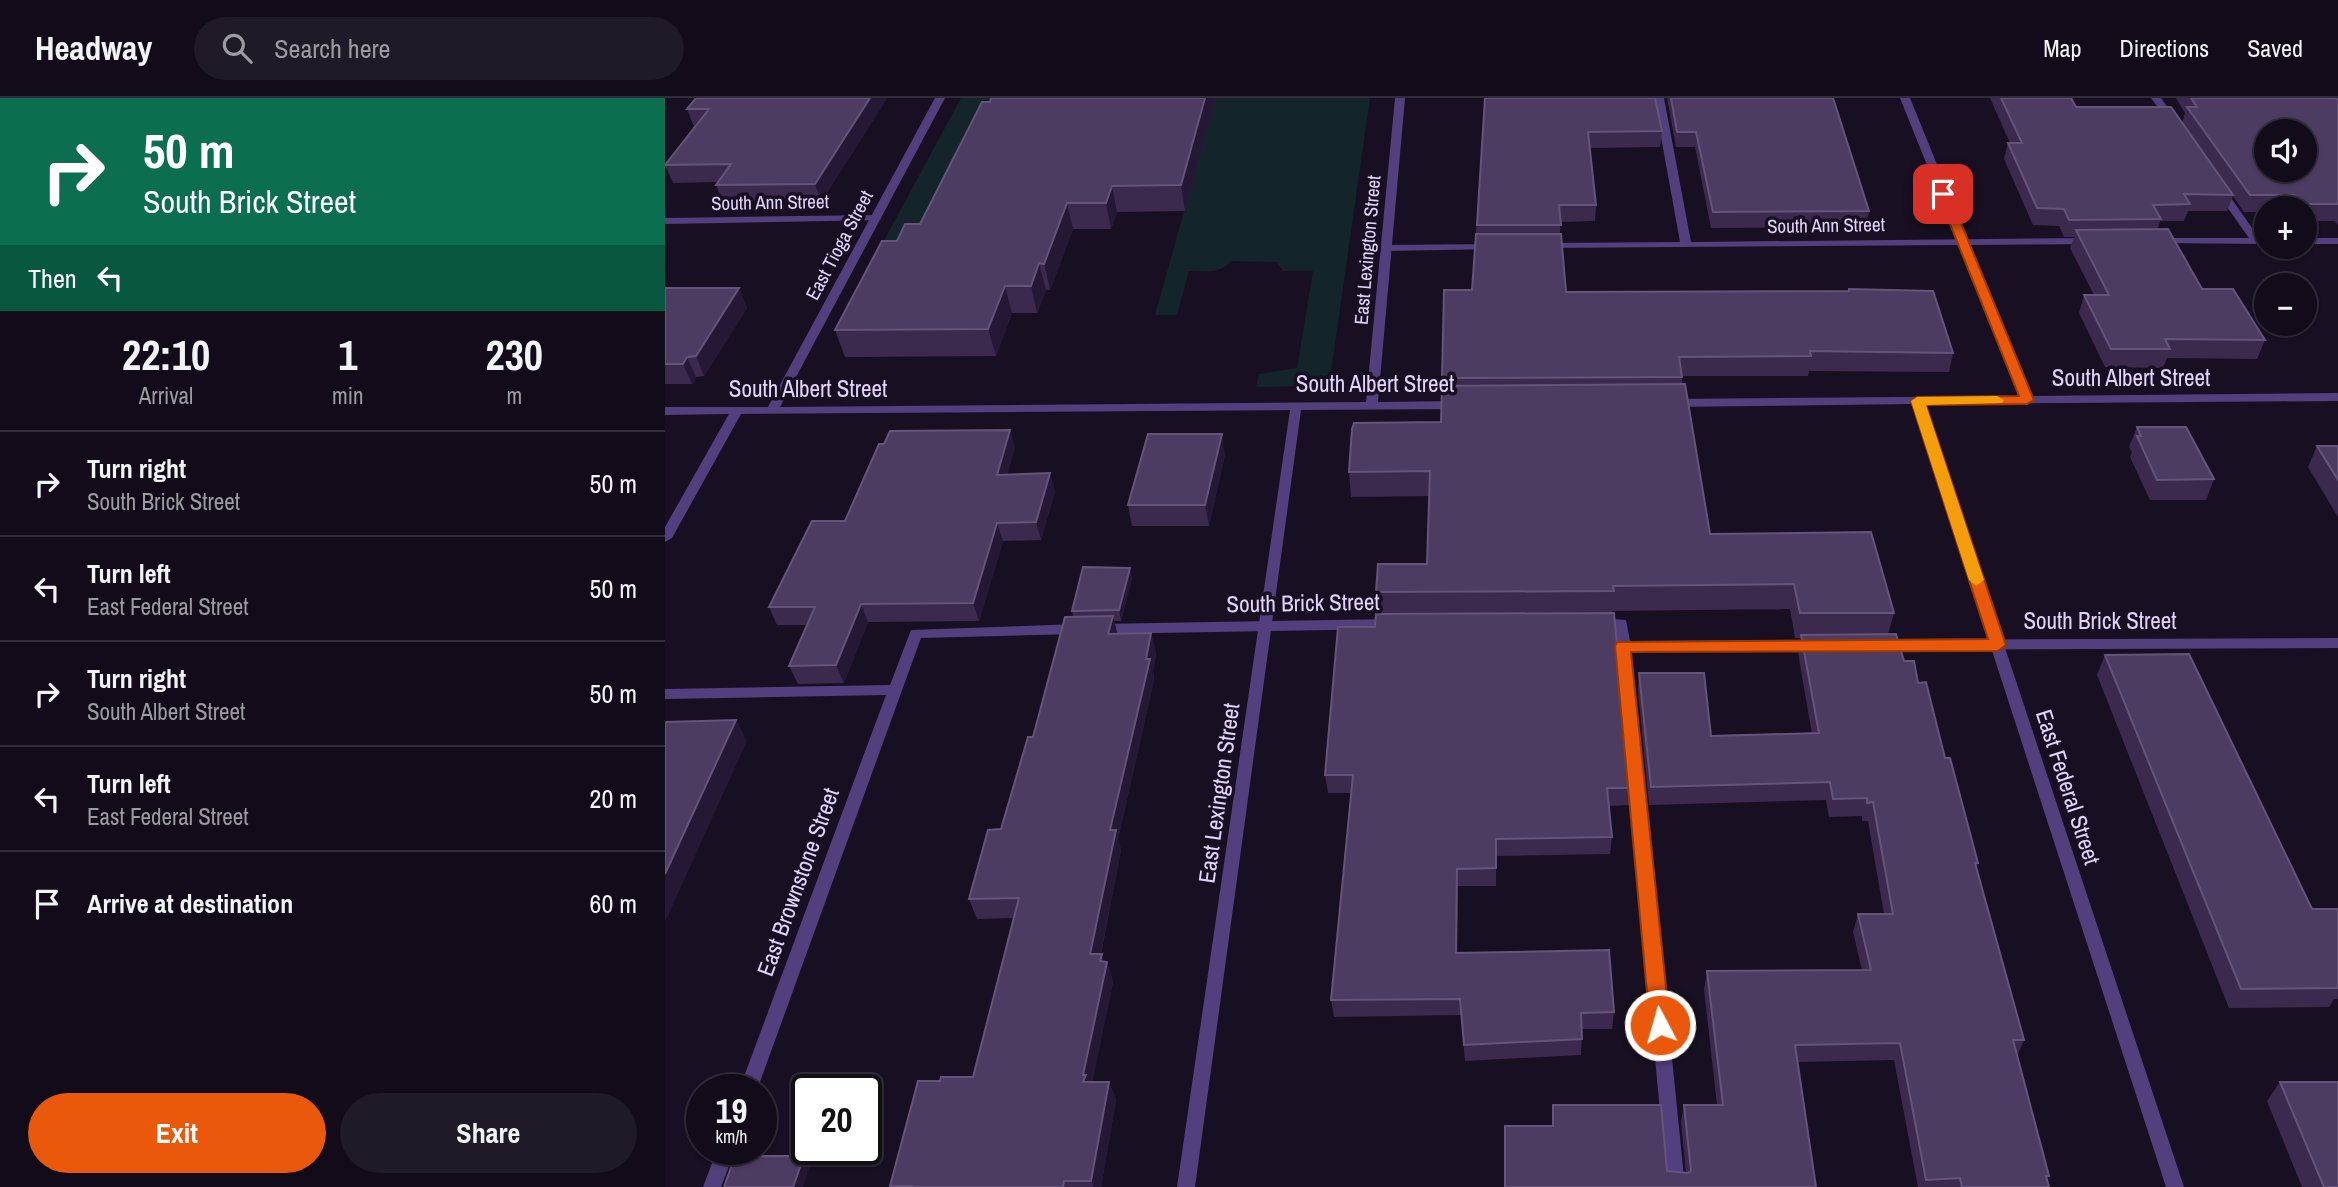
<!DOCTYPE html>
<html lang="en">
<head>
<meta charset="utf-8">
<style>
	body { margin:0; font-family:"Archivo Narrow",sans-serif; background:#1f1a27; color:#f1f3f6; height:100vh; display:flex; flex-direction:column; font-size:26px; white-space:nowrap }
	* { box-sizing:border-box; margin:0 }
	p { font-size:23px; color:#9c9ba2 }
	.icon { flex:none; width:38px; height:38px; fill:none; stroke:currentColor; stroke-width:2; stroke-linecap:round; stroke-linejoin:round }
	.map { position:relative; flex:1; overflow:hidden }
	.panel { display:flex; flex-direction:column; background:#120c1a; width:665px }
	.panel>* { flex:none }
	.guide { background:#0b6e4f; color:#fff; overflow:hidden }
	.controls { position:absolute; left:1589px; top:21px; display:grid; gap:14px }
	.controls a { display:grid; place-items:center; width:63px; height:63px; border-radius:50%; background:#120c1a; box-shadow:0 2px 5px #0004,0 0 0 2px #312c39; font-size:35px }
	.speed { position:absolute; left:21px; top:976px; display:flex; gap:14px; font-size:35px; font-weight:700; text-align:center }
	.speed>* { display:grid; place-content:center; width:91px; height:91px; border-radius:50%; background:#120c1a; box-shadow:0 2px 5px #0004,0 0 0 2px #312c39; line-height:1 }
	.speed small { font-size:18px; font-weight:400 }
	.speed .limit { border:4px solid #111; border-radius:10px; background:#fff; color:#111 }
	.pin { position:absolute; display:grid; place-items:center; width:60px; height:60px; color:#fff; margin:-30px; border-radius:14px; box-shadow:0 4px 10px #0006 }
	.me { position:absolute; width:77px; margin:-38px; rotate:354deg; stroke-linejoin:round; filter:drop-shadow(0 0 5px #0008) }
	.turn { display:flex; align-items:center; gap:24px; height:147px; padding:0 28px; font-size:32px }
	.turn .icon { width:91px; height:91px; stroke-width:2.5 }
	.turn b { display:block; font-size:49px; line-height:60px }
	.then { display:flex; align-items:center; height:66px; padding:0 28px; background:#0003; gap:14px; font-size:26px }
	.eta { display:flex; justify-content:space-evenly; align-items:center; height:119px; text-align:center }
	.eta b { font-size:42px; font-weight:800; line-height:49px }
	.action { display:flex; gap:14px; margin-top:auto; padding:14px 28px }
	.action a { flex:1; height:80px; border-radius:42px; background:#ea580c; color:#fff; font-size:28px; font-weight:800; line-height:80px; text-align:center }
	.action a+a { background:#1f1a27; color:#f1f3f6 }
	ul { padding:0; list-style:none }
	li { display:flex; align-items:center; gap:21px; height:105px; padding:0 28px; border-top:2px solid #312c39 }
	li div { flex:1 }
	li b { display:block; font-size:26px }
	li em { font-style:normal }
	header { display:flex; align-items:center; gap:42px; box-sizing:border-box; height:98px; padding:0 35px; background:#120c1a; border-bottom:2px solid #312c39 }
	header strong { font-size:33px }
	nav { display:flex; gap:38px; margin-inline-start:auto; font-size:24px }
	.search { width:490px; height:63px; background:#1f1a27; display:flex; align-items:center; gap:18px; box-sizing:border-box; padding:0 24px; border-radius:38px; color:#9c9ba2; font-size:26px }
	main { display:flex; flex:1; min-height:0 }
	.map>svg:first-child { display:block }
	.green { fill:#13252b }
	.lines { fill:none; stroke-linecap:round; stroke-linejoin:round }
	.lane { fill:#523f7d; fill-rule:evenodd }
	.street { fill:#523f7d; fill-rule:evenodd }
	.wall { fill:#3b2a4e }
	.shaded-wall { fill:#251835 }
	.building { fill:#4d3c61; stroke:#645479; stroke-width:2; fill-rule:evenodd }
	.route { fill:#ea580c; stroke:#983908; stroke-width:2 }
	.slow { fill:#f59e0b }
	.labels { text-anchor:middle; stroke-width:7; stroke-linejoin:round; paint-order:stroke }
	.far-street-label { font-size:19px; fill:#e3d4fb; stroke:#181022 }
	.street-label { font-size:23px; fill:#e3d4fb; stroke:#181022 }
</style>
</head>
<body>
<header>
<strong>Headway</strong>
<div class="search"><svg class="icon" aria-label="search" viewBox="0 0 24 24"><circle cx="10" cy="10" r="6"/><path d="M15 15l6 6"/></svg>Search here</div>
<nav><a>Map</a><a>Directions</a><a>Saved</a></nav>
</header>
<main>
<section class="panel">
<div class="guide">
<div class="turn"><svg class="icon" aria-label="right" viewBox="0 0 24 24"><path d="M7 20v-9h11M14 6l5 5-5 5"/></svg><div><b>50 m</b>South Brick Street</div></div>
<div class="then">Then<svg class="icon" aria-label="left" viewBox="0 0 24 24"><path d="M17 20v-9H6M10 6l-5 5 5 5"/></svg></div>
</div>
<div class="eta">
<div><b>22:10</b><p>Arrival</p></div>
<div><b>1</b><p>min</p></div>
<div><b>230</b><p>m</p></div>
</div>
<ul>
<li><svg class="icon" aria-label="right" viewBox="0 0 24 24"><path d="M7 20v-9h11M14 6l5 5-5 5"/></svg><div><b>Turn right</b><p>South Brick Street</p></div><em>50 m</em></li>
<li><svg class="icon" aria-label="left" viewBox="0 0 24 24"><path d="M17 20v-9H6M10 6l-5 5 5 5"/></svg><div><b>Turn left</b><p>East Federal Street</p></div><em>50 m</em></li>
<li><svg class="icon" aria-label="right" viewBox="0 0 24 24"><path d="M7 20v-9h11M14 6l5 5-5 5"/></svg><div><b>Turn right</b><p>South Albert Street</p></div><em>50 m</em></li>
<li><svg class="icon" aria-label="left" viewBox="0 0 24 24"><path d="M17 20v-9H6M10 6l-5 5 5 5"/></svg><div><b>Turn left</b><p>East Federal Street</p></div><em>20 m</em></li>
<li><svg class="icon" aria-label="arrive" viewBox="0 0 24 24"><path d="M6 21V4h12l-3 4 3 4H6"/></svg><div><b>Arrive at destination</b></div><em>60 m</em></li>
</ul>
<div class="action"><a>Exit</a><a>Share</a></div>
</section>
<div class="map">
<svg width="1673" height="1089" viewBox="0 0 1673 1089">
	<rect width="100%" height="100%" fill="#181022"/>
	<g class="green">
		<polygon points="296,0 376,0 263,153 208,163"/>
		<path d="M551,0H705L664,288L591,289L594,276L632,270L648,173H618L612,164L566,163C555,176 540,173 524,173L512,217H490Z"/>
	</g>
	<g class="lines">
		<g class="lane">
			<polygon points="989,0 999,0 1026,144 1427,140 1432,143 1427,146 876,150 876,146 880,145 1015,144"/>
			<polygon points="1486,0 1496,0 1513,24 1511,26 1505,26"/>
			<polygon points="1555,89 1559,90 1594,140 1601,140 1601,146 1489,145 1488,143 1493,140 1584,140 1550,92"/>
			<polygon points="211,117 216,120 215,122 0,126 0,120"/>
			<rect x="1640" y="140" width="33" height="6"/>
			<polygon points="828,146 833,149 832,151 721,153 716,150 721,147"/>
			<polygon points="934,520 961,522 965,543 1152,542 1159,547 1152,552 966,553 1020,1089 1002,1089 950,530 929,528 927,525 929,522"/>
			<polygon points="728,521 735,526 728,531 433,536 426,531 433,526"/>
			<polygon points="413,526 420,531 413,536 256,540 92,992 74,992 221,597 0,601 0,591 225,587 246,532"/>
			<polygon points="1673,540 1673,550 1218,552 1211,547 1218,542"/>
			<polygon points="52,1052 70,1052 56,1089 38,1089"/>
		</g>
		<g class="street">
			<polygon points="270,0 280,0 115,309 701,304 730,0 740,0 713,304 793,303 799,307 793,311 636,312 530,1089 512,1089 625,312 76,316 7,440 0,444 0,429 64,316 0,317 0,309 103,309"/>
			<polygon points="1235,0 1245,0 1366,298 1673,295 1673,303 1259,306 1519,1089 1501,1089 1247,306 1006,309 1000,305 1006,301 1355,298"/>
		</g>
	</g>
	<g class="wall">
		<polygon points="222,0 156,104 58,105 51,87 53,84 8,85 0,67 29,29 22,11"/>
		<polygon points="551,0 520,113 452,114 446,131 408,131 385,192 381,192 372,215 347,215 331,258 180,259 170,232 232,143 255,126 325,4"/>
		<polygon points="820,0 997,33 995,49 925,50 931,107 930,123 895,124 895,136 901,194 1183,193 1184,191 1288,255 1284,274 1144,273 1143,278 1017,278 1017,286 1045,436 1229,515 1223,536 1239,563 1253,585 1280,660 1313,765 1311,771 1359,942 1352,958 1384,1078 1382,1082 1384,1089 1253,1089 1229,962 1133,964 1151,1089 840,1089 887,1028 888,1007 1002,1073 1021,1075 1016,1024 1019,1007 1052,1007 1039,891 1042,873 1197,872 1188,834 1193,816 1219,816 1203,723 1197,723 1197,718 1164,719 1161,702 984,707 973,593 974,575 1046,638 1147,636 1133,555 1136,540 1130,540 1125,511 947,513 965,690 964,707 944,708 947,739 945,756 831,758 831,788 793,788 792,855 949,914 947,931 917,931 916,957 800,963 796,917 669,919 666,902 686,695 663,695 660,677 710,529 713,516 711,494 762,466 764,398 686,399 684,374 776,324 777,280 807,192"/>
		<polygon points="1002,0 1168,0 1204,113 1201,129 1046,130 1030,49 1011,49"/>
		<polygon points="1325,0 1406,0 1411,9 1517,25 1520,15 1511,0 1671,0 1673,2 1673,127 1670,123 1640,123 1640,110 1601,110 1601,114 1579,114 1568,98 1562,113 1523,113 1519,123 1495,123 1492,132 1537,191 1600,242 1592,261 1502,260 1498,270 1440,269 1414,215 1419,197 1429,197 1405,150 1409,139 1399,139 1394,128 1368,127 1339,61 1343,45 1345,45"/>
		<polygon points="0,190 74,190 82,210 39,278 31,279 27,286 0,286"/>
		<polygon points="1472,329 1549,381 1541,402 1485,402 1465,359 1467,354 1464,349"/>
		<polygon points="1652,348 1673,348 1673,419 1643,369"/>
		<polygon points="350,349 342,377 390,393 376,442 338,443 314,523 203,524 179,585 133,586 124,568 142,527 112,527 104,509 180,423"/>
		<polygon points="560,356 544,428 467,428 463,407"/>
		<polygon points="467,480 456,523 449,523 452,536 486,535 491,556 488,573 489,582 453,741 456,752 436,856 437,856 439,864 442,864 448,884 427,984 444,984 451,1002 436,1089 226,1089 225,1088 275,983 308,979 349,820 312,821 304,801 336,731 408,518 407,513"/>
		<polygon points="1440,557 1647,811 1673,811 1673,901 1669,901 1664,909 1564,910 1432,577"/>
		<polygon points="1615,984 1673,1089 1637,1089 1602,1003"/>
	</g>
	<g class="shaded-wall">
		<polygon points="205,0 222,0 156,104 150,86"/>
		<polygon points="540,0 551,0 520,113 516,87"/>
		<polygon points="447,88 452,114 446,131 441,105"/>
		<polygon points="402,105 408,131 385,192 379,166"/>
		<polygon points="374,165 381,192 372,215 366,188"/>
		<polygon points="340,188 347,215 331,258 323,231"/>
		<polygon points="74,190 82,210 39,278 31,258"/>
		<polygon points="22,259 31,279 27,286 18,266"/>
		<polygon points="345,332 350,349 337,395 332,377"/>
		<polygon points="557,336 560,356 544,428 540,407"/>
		<polygon points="385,375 390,393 376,442 371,424"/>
		<polygon points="332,425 338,443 314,523 308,505"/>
		<polygon points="465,470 467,480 456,523 454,512"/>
		<polygon points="196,506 203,524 179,585 171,567"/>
		<polygon points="448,518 453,538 443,536"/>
		<polygon points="486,535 491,556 488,573 489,582 453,741 456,752 432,875 425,856 445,732"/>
		<polygon points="71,622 82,643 0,824 0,776"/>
		<polygon points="792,771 793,788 792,872 791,855"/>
		<polygon points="437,856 441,868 442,864 448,884 426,991 418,984 418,977"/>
		<polygon points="444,984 451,1002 436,1089 429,1089 426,1083"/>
		<polygon points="139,1058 145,1067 138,1089 128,1089"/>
	</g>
	<g class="building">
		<polygon points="31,0 205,0 150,86 51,87 66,66 0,67 44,11 22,11"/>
		<polygon points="326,0 540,0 516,87 447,88 441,105 402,105 379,166 374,165 366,188 340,188 323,231 170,232 217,143 232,143 240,126 255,126 317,4 325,4"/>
		<polygon points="820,0 990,0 997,33 923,34 931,107 894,107 896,127 812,127"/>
		<polygon points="1006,0 1168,0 1204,113 1048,114 1031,34 1012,34"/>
		<polygon points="1336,0 1406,0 1411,9 1506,9 1568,97 1519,96 1525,106 1488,107 1496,121 1404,122 1399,111 1372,110 1343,45 1357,45"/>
		<path d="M1526,0H1671L1673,2V106H1643L1629,97H1585L1522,9H1532ZM1601,33H1640V72H1601Z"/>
		<polygon points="1503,131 1537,191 1568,191 1600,242 1500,241 1505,251 1446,251 1419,197 1444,197 1411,132"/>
		<polygon points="811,136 896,136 901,194 1184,193 1184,191 1268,193 1288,255 1145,253 1146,258 1014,259 1017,279 777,280 779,192 807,192"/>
		<polygon points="0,190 74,190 31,258 22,259 18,266 0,266"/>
		<polygon points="1020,286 1045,436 1206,434 1229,515 1135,515 1129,486 948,488 949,493 711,494 713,466 762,466 765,373 684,374 687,331 689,325 776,324 777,288"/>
		<polygon points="1472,329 1521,329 1549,381 1492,382 1472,338 1476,338"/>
		<polygon points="345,332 332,377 385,375 371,424 332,425 308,505 196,506 171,567 124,568 150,509 104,509 147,423 180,423 214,346 219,346 225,333"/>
		<polygon points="483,336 557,336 540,407 463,407"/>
		<polygon points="1652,348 1673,348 1673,382"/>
		<polygon points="418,469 465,470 454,512 407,513"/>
		<polygon points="949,515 965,690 942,690 947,739 831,741 831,770 792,771 791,855 944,852 949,914 916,915 917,941 799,947 795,901 666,902 688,677 660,677 673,529 710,529 711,516"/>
		<polygon points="448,518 443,536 486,535 481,561 485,561 445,732 451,732 425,856 437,856 435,863 442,864 418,977 421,977 418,984 444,984 426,1083 399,1083 398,1089 247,1089 247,1088 225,1088 253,983 275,983 276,979 308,979 354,800 304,801 323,732 336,731 363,639 368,639 400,519"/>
		<polygon points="1231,536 1239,563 1249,563 1253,585 1261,584 1280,660 1285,660 1313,765 1310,765 1359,942 1348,942 1384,1078 1381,1078 1384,1089 1297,1089 1295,1080 1261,1082 1235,945 1130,947 1151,1089 840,1089 840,1028 888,1028 888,1007 996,1007 1002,1073 1023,1075 1026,1073 1019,1007 1058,1007 1042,873 1206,872 1193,816 1228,816 1208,704 1202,705 1202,700 1168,701 1165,684 986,689 974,575 1039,575 1046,638 1154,635 1136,537"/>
		<polygon points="1524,556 1647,811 1673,811 1673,890 1576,891 1440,557"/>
		<polygon points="71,622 0,776 0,624"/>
		<polygon points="1615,984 1673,984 1673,1089 1659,1089"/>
		<polygon points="70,1058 139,1058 128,1089 59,1089"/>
	</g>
	<polygon class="route" points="1278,92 1284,96 1369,302 1362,306 1261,307 1341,547 1333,553 966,554 1005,927 1002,933 995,936 988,933 985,927 950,548 952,544 1323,541 1246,303 1252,299 1354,298 1273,96"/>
	<polygon class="slow" points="1332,298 1339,302 1337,305 1261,307 1319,482 1311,488 1304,482 1246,303 1252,299"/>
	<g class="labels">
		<g class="far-street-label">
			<text transform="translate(105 104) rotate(-1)" y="7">South Ann Street</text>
			<text transform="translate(1161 127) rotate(-1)" y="7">South Ann Street</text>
			<text transform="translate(174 147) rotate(-62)" y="7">East Tioga Street</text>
			<text transform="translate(702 152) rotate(-85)" y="7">East Lexington Street</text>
		</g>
		<g class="street-label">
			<text x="1466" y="288">South Albert Street</text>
			<text x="710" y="294">South Albert Street</text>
			<text x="143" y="299">South Albert Street</text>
			<text transform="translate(638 505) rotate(-1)" y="8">South Brick Street</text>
			<text x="1435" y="531">South Brick Street</text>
			<text transform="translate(1403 689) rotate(72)" y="8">East Federal Street</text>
			<text transform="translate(554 695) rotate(-82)" y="8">East Lexington Street</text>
			<text transform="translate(133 784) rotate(-70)" y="8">East Brownstone Street</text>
		</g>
	</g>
</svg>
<div class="controls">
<a><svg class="icon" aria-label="sound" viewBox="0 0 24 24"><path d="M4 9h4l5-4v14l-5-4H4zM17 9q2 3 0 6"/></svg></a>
<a>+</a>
<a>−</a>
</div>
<div class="speed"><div>19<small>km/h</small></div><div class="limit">20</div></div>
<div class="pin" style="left:1278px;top:96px;background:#d93025"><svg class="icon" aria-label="arrive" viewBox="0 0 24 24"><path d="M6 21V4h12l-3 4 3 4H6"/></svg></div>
<svg class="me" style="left:995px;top:927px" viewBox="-20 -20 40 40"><circle r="17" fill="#ea580c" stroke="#fff" stroke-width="3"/><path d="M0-11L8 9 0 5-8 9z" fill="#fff"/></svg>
</div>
</main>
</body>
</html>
